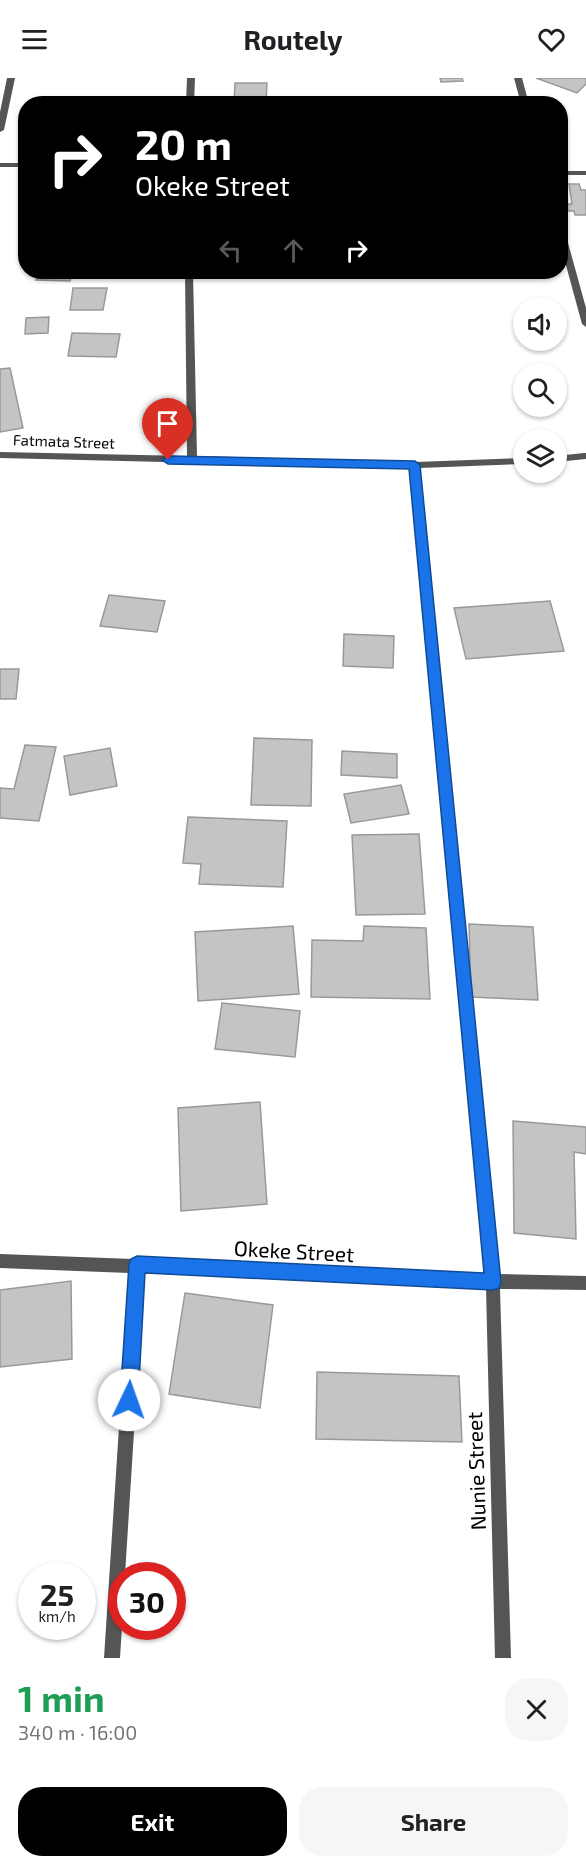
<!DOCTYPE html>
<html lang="en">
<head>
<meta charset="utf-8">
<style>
	body { margin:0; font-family:"Exo 2",sans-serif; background:#f6f6f6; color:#202124; height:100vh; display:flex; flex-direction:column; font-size:22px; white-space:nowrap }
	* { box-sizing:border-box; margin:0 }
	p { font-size:20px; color:#757577 }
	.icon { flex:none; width:33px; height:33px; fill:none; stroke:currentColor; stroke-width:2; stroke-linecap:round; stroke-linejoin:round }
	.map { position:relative; height:1580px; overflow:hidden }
	.panel { display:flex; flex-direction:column; background:#fff; flex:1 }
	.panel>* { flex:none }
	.top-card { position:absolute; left:18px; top:18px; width:550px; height:183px; border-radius:24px; box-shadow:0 2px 4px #0004; background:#000; color:#fff; overflow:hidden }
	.tools { position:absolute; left:513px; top:219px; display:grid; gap:12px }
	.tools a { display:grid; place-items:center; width:54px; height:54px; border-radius:50%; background:#fff; box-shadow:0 2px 4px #0004; font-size:30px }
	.speed { position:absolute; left:18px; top:1484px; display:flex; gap:12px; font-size:30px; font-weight:700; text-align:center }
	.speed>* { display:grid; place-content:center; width:78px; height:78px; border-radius:50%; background:#fff; box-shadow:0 2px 4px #0004; line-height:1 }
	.speed small { font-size:15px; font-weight:400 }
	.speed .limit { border:9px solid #d22; background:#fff; color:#111 }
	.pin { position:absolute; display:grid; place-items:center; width:51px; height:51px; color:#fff; margin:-62px -26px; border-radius:50% 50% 50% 0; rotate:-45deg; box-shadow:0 0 6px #0007 }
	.pin .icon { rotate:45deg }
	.me { position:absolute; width:66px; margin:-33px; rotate:3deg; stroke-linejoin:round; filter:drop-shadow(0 0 4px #0008) }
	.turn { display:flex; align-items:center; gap:21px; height:126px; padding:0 18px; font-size:27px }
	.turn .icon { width:78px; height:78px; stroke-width:2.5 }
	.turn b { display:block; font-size:42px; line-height:51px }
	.lanes { display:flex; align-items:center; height:57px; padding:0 18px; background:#0003; justify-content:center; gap:30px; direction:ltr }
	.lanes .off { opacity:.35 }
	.round { display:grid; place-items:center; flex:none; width:63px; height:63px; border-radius:24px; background:#f6f6f6 }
	.head { display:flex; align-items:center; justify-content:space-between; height:102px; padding:0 18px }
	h1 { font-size:36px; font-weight:700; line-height:45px; color:#1e9e55 }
	.action { display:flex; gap:12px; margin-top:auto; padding:12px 18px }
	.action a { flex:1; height:69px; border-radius:24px; background:#000; color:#fff; font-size:24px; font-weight:700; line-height:69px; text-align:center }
	.action a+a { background:#f6f6f6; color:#202124 }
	header { display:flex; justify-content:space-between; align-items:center; height:78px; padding:0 18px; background:#fff; font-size:27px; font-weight:700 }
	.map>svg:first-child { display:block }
	.building { fill:#c4c4c4; stroke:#999; stroke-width:1.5 }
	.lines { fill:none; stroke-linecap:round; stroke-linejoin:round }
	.street { fill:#555; fill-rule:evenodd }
	.route { fill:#1a73e8; stroke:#114b97; stroke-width:1.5 }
	.labels { text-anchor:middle; stroke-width:4.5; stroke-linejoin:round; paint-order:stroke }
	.far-street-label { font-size:15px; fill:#000; stroke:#fff }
	.near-street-label { font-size:21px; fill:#000; stroke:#fff }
</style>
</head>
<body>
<header><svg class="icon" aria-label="menu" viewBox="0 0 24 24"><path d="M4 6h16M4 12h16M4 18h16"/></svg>Routely<svg class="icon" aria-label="heart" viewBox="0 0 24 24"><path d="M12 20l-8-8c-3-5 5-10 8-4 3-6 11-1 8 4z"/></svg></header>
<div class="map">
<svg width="586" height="1580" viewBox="0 0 586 1580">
	<rect width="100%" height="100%" fill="#fff"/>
	<g class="building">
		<polygon points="440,0 462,0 463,3 441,4"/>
		<polygon points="536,0 586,0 586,6 577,15"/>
		<polygon points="235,5 267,5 266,25 234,24"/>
		<polygon points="569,106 579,106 581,112 586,112 586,137 575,137 574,133 567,133 566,126 572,126"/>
		<polygon points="39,194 72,194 70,203 36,202"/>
		<polygon points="73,210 107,210 103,232 70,232"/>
		<polygon points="49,239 48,255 25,256 26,240"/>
		<polygon points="72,255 120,256 116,279 68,278"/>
		<polygon points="10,290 23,350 0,354 0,291"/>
		<polygon points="109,517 165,523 157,554 100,548"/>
		<polygon points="550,523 564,573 466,581 454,530"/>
		<polygon points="344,556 394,558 393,590 343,588"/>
		<polygon points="0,591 19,591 16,621 0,621"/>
		<polygon points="254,660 312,662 311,728 251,727"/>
		<polygon points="25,667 56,669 39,743 0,740 0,710 14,711"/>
		<polygon points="110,670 117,708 70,717 64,678"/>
		<polygon points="342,673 397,676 397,700 341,697"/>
		<polygon points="401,707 409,736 351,745 344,716"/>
		<polygon points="188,739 287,743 283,809 199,806 201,786 183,785"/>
		<polygon points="419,756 425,836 356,837 352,757"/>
		<polygon points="469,846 533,849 538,922 471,919"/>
		<polygon points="293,848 299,916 198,923 195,854"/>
		<polygon points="364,848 426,850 430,921 311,919 312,862 363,863"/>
		<polygon points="222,925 300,933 295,979 215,971"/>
		<polygon points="260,1024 267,1126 181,1133 178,1030"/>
		<polygon points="513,1043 586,1049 586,1076 574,1074 576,1161 514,1155"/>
		<polygon points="71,1203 72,1281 0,1289 0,1212"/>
		<polygon points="185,1215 273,1227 260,1330 169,1316"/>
		<polygon points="317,1294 459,1298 462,1364 316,1361"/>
	</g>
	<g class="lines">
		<g class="street">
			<polygon points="7,0 15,0 4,52 0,54 0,34"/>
			<polygon points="187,0 195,0 194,26 186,26"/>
			<polygon points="514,0 522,0 529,26 521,26"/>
			<rect x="0" y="85" width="26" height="4"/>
			<rect x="561" y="93" width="25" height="4"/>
			<polygon points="561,152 565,154 586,230 586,249 582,246 561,169"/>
			<polygon points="185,194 193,194 197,378 415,384 524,380 524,386 420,390 499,1196 586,1198 586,1212 500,1211 511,1580 495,1580 486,1210 144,1195 125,1497 122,1497 122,1548 120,1580 104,1580 129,1195 0,1190 0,1176 133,1181 137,1179 142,1181 485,1196 411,390 0,380 0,374 187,378"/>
			<polygon points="584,375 586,375 586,381 556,384 556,378"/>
		</g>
	</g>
	<polygon class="route" points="168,378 415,383 420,387 501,1204 499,1210 493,1212 145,1195 138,1322 135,1328 129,1330 123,1328 120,1322 129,1186 131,1181 137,1178 484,1195 409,391 168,386 162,382"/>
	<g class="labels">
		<g class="far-street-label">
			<text transform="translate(64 364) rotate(2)" y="5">Fatmata Street</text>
		</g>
		<g class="near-street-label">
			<text transform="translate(294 1174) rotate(3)" y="7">Okeke Street</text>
			<text transform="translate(477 1393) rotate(-92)" y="7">Nunie Street</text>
		</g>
	</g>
</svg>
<div class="tools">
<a><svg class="icon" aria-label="sound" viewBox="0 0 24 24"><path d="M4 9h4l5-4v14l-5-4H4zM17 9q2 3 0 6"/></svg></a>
<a><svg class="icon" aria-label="search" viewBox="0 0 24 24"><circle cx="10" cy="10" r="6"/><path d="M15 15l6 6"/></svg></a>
<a><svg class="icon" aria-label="layers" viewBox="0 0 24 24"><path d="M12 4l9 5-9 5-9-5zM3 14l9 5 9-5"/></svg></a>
</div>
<div class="speed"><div>25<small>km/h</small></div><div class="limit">30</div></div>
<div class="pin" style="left:168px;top:382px;background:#d93025"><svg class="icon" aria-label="arrive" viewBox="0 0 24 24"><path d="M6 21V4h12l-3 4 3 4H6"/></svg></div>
<svg class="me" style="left:129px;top:1322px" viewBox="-20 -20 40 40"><circle r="19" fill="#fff"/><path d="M0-13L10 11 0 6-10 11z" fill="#1a73e8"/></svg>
<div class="top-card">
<div class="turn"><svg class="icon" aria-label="right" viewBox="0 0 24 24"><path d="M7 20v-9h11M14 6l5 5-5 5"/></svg><div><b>20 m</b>Okeke Street</div></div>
<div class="lanes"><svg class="icon off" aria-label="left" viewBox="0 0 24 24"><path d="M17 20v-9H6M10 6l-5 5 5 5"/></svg><svg class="icon off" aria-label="ahead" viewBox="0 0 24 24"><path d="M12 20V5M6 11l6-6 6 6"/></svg><svg class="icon" aria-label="right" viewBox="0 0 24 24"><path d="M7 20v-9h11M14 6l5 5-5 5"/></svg></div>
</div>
</div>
<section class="panel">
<div class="head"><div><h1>1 min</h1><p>340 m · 16:00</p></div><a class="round"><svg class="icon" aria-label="close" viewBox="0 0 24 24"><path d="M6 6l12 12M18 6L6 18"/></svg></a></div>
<div class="action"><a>Exit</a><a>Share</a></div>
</section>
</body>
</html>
